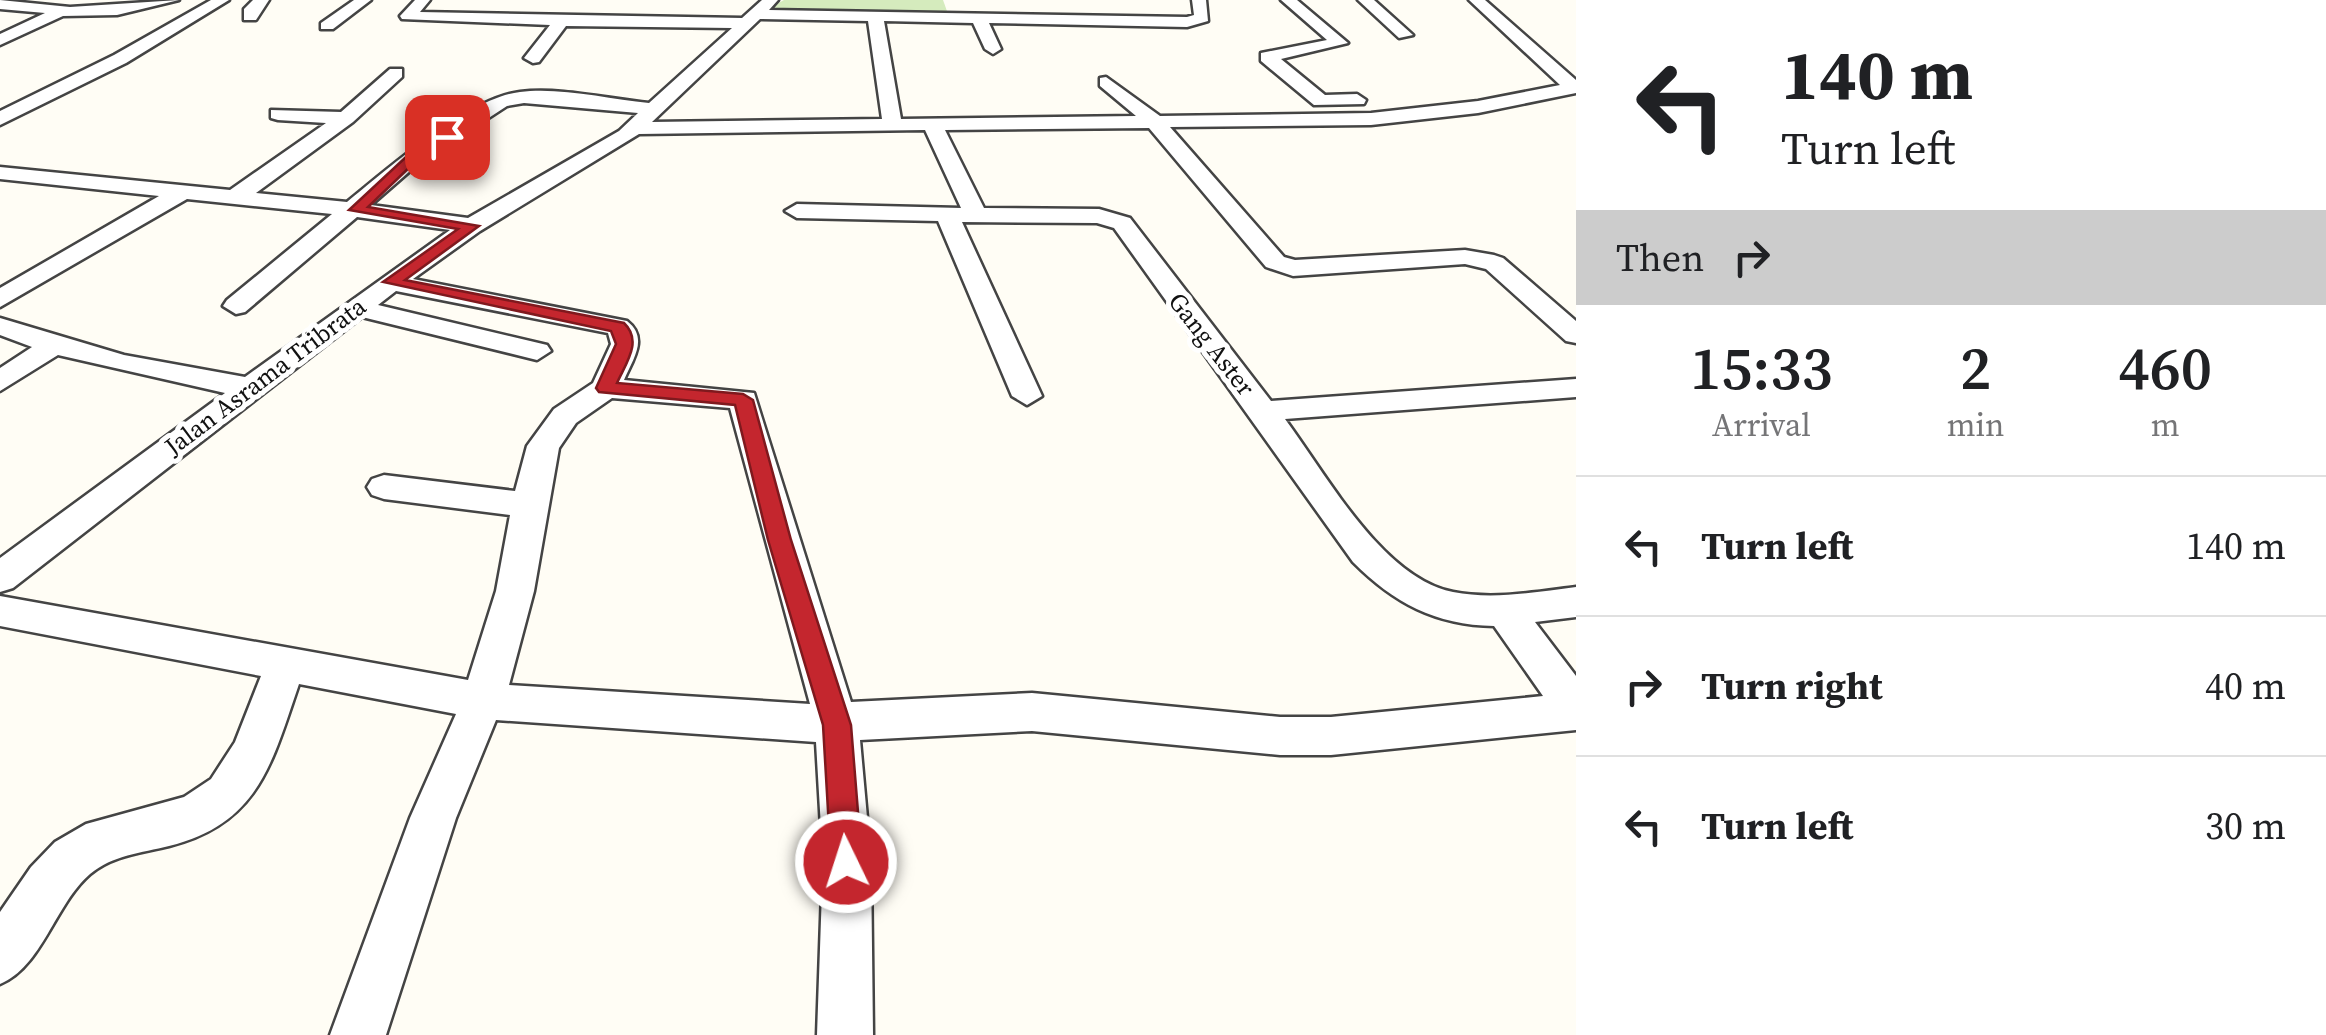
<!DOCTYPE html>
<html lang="en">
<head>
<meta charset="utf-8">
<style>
	body { margin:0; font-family:"Source Serif 4",serif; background:#f6f6f6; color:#202124; height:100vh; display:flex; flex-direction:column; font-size:38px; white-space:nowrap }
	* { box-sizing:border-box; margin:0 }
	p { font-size:32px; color:#757577 }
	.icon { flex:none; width:55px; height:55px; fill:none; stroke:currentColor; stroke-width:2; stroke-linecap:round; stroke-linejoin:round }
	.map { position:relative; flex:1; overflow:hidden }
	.sheet { display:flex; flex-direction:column; background:#fff; width:750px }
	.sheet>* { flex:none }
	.hud { background:#fff; color:#202124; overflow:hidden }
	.pin { position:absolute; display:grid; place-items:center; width:85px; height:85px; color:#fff; margin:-42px; border-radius:20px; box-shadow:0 5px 15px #0006 }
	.me { position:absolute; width:110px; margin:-55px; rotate:356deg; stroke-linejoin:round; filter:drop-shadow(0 0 8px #0008) }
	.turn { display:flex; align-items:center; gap:35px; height:210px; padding:0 40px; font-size:45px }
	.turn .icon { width:130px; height:130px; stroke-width:2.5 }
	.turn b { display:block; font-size:70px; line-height:85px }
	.then { display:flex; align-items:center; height:95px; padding:0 40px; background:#0003; gap:20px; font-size:38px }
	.eta { display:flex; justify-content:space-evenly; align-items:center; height:170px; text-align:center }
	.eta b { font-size:60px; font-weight:600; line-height:70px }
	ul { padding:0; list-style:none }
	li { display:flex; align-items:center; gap:30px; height:140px; padding:0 40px; border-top:2px solid #e0e0e0 }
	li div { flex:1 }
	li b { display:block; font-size:38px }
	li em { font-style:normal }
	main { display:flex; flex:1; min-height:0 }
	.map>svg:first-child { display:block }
	.green { fill:#d5ebbd }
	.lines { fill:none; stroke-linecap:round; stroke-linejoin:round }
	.minor-casing { stroke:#444; stroke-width:5 }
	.minor { fill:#fff; fill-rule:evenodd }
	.route { fill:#c4262e; stroke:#7f191e; stroke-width:2.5 }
	.labels { text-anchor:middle; stroke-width:10; stroke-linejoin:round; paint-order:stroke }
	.far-street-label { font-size:25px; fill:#111; stroke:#fff }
</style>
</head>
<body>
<main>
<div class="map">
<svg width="1576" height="1035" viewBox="0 0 1576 1035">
	<rect width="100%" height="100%" fill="#fffdf5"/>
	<polygon class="green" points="784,0 943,0 948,14 762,12"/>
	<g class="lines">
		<g class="minor-casing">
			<g id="minor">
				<polygon points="0,0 70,7 179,0 117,15 63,16 0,45 0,34 45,13 0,9"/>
				<polygon points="211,0 229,0 126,63 0,125 0,111 114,55"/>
				<polygon points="253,0 269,0 256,20 244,20 244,9"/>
				<polygon points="354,0 371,0 333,29 321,29 321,23"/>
				<path d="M415,0H430L420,12L742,18L762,0H778L769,10L1187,17L1194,15L1192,0H1206L1208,21L1187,27L989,23L1001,49L993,54L985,49L973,23L884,21L901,119L1136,116L1100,86V78L1106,77L1160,116L1371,113L1478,101L1560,85L1469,0H1485L1576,80V93L1478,113L1371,125L1170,127L1284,257L1295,260L1465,250L1494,255L1503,258L1576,321V343L1566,341L1486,269L1465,264L1293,276L1266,267L1149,128L945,130L984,208L1099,209L1130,218L1271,401L1576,379V397L1285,419C1326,474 1382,578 1453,592C1493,600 1536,592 1576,587V617L1535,622L1576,676V730L1331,755H1280L1032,731L860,740L871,862L873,1035H817L823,862L816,742L496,720L456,818L386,1035H330L410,818L456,714L299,684C272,762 259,824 169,846C141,853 113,855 90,874C55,904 42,967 0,984V912L31,867L55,842L86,824L184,797L211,779L235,742L261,676L0,626V596L468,680L496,591L510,515L384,499L372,495L367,487L372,479L384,475L515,491L527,446L554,409L593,383L611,344L608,333L396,291L378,305L547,345L551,351L537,360L362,317L13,588L0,592V558L225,393L58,355L0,391V368L32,347L0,335V318L124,355L245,377L450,230L357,217L245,312L236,314L223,306L227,300L332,214L187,199L0,307V288L159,196L0,179V167L230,190L326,123L278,120L271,118V110L341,112L390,69H402V77L353,122L256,193L347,202C388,169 468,98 520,92C560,87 608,99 649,103L732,28L566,26L539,62L533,63L524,58L550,25L402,19L400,16ZM760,19L868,21L882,119L652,122ZM524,103L638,113L619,131L468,218L371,205L418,164L507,106ZM925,130L961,208L797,204L785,211L797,218L938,221L1012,396L1027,405L1042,396L962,222L1097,223L1114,228L1353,562C1394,603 1435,625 1494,626L1543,696L1331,717H1280L1032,693L851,702L754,393L624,380C633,359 649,338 627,321L413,279L480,231L639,134ZM612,398L730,408L810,704L509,685L534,591L559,448L576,423Z"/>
				<polygon points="1281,0 1297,0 1348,43 1281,59 1325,95 1357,94 1366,100 1364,104 1314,105 1261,61 1261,53 1327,40"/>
				<polygon points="1358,0 1374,0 1413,35 1399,38"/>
			</g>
		</g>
		<use href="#minor" class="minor"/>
	</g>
	<path class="route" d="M442,134L453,137L415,162L368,207L479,226L405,280L624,323C643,341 626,363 617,383L743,394L753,400L791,540L851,725L862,862L858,873L846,877L835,873L831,862L823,725L768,540L735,405L599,392L596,388L616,344L611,331L383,282L458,229L349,210L406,157Z"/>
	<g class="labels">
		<g class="far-street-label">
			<text transform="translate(1212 344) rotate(52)" y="9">Gang Aster</text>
			<text transform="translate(265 376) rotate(-37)" y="9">Jalan Asrama Tribrata</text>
		</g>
	</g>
</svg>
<div class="pin" style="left:447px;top:137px;background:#d93025"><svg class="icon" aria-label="arrive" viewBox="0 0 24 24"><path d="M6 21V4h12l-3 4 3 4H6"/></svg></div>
<svg class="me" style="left:846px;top:862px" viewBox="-20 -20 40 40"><circle r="17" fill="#c4262e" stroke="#fff" stroke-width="3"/><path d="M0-11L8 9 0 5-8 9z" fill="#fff"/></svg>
</div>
<section class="sheet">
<div class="hud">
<div class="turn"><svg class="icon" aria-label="left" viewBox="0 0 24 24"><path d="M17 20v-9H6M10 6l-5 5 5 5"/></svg><div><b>140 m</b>Turn left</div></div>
<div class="then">Then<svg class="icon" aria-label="right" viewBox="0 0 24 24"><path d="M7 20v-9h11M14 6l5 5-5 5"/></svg></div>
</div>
<div class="eta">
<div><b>15:33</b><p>Arrival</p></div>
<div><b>2</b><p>min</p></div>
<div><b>460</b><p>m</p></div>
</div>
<ul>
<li><svg class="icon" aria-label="left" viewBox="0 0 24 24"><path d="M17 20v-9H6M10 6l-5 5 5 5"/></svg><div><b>Turn left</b></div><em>140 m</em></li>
<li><svg class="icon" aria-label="right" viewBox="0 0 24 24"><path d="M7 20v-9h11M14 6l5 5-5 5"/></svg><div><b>Turn right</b></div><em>40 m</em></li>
<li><svg class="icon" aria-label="left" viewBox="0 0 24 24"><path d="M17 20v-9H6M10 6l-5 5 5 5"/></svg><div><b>Turn left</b></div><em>30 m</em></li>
</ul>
</section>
</main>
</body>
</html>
